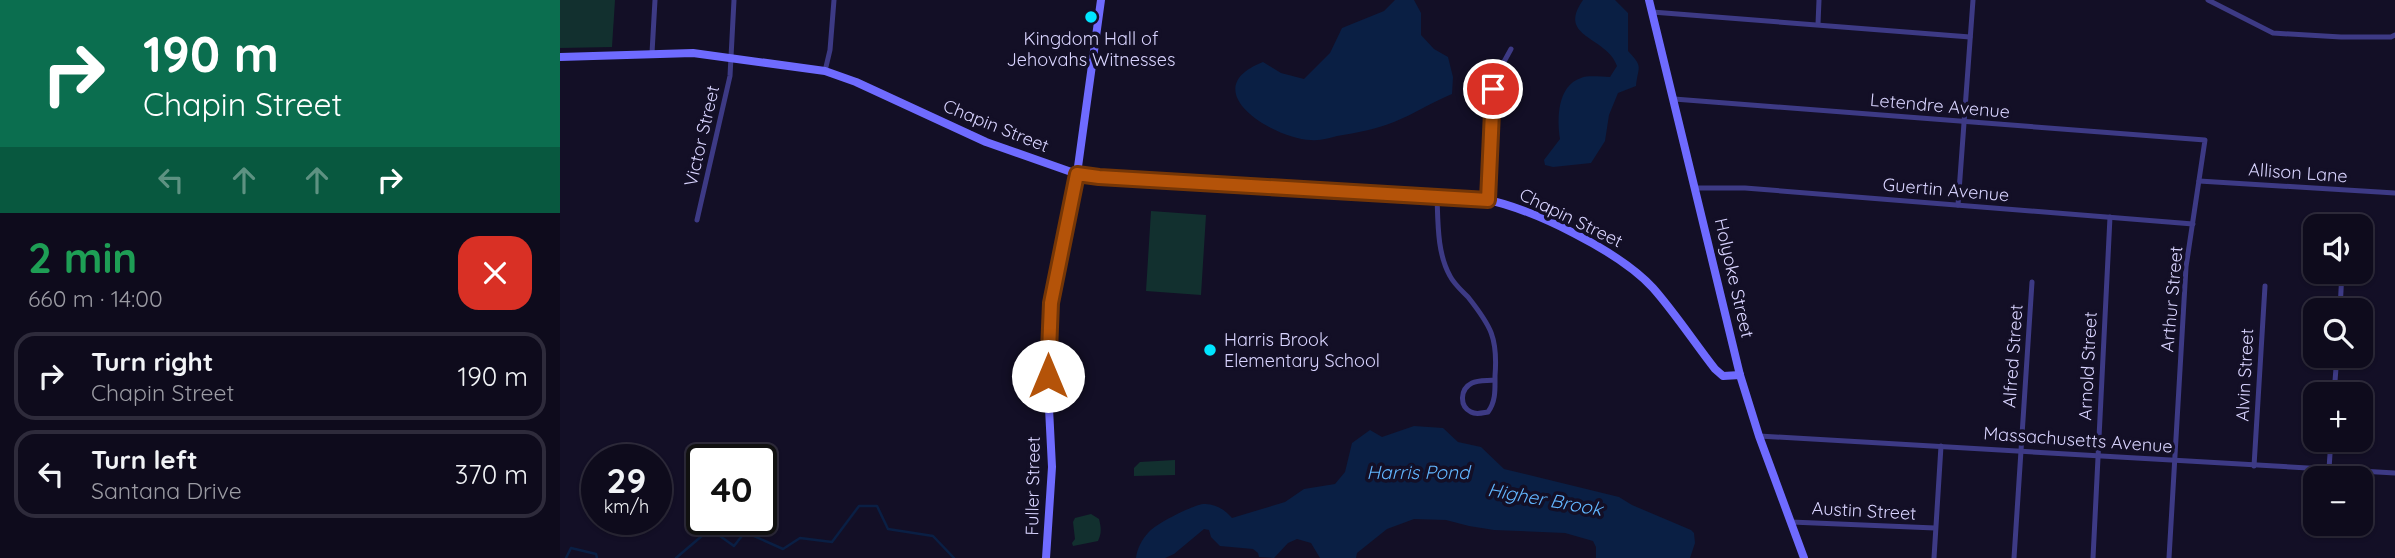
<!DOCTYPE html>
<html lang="en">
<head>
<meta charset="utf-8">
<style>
	body { margin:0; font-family:Quicksand,sans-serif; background:#1c1929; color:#f1f3f6; height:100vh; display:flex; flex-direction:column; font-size:26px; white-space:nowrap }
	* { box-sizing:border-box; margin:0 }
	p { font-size:23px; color:#9b9ba3 }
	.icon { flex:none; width:38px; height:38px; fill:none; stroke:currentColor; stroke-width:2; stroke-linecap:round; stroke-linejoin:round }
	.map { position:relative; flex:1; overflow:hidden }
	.side { display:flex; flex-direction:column; background:#0e0b1c; width:560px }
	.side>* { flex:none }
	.hud { background:#0b6e4f; color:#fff; overflow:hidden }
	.buttons { position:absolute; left:1743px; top:214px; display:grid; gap:14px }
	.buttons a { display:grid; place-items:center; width:70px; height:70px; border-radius:14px; background:#0e0b1c; box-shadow:0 2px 5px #0004,0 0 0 2px #2e2b3b; font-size:35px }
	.speed { position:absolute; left:21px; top:444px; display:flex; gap:14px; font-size:35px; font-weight:700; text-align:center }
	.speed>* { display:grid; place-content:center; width:91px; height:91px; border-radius:50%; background:#0e0b1c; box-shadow:0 2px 5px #0004,0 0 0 2px #2e2b3b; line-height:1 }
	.speed small { font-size:18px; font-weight:400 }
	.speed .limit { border:4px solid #111; border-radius:10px; background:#fff; color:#111 }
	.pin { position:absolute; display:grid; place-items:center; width:60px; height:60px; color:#fff; margin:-30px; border:4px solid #fff; border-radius:50%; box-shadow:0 2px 7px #0007 }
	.me { position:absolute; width:77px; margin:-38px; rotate:0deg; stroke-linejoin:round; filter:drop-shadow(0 0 5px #0008) }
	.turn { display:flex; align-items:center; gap:24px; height:147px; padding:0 28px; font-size:32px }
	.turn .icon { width:91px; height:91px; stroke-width:2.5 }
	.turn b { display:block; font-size:49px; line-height:60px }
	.lanes { display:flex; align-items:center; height:66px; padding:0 28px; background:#0003; justify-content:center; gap:35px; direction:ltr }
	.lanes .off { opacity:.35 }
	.round { display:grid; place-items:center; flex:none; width:74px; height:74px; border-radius:21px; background:#1c1929 }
	.summary { display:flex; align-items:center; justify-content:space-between; height:119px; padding:0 28px }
	h1 { font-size:42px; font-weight:700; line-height:52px; color:#1e9e55 }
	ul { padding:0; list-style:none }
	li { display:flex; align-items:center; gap:21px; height:88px; margin:0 14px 10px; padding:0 14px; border:4px solid #2e2b3b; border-radius:21px }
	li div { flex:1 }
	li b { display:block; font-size:26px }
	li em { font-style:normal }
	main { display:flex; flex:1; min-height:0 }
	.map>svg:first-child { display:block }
	.green { fill:#12302f }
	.water { fill:#0a1f44 }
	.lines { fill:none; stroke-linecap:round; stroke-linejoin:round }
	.stream { stroke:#0a1f44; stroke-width:2.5 }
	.street { stroke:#3d3a85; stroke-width:5 }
	.secondary { stroke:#6f6bff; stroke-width:8 }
	.route-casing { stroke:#753606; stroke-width:18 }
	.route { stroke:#b45309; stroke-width:12 }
	.poi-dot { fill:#00e5ff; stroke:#130f26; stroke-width:2.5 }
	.labels { text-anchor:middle; stroke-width:7; stroke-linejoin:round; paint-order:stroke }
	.poi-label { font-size:18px; fill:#d9d4ff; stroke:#130f26 }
	.street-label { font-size:18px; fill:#d9d4ff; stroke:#130f26 }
	.water-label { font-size:19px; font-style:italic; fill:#62b6ff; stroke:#130f26 }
</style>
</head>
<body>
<main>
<section class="side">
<div class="hud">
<div class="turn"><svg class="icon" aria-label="right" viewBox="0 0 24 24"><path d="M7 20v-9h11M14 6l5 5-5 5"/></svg><div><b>190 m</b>Chapin Street</div></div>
<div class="lanes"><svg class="icon off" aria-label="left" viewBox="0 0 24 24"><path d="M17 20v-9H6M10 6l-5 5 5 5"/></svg><svg class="icon off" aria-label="ahead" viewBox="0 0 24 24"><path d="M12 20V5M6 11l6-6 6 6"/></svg><svg class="icon off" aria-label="ahead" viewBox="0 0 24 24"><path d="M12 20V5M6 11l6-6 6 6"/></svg><svg class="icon" aria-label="right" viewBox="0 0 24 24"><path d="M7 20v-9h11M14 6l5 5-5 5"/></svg></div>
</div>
<div class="summary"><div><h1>2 min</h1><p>660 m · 14:00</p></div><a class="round" style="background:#d93025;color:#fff"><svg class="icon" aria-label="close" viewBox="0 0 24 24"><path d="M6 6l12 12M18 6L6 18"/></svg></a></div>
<ul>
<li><svg class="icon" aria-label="right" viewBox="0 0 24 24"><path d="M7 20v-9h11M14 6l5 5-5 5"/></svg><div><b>Turn right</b><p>Chapin Street</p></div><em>190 m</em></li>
<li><svg class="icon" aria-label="left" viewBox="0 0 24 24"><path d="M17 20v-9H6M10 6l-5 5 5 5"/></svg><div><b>Turn left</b><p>Santana Drive</p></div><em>370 m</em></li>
</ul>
</section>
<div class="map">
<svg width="1835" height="558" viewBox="0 0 1835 558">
	<rect width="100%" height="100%" fill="#130f26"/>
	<g class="green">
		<polygon points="0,0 55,0 52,47 0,48"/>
		<polygon points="591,211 646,215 641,295 586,291"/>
		<polygon points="615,460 615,475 574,476 574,468 580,462"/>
		<path d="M531,514L539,519C541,527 542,533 538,541L513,546L512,543L515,539L513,522L515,518Z"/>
	</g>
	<g class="water">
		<path d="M835,0H854L861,13V35L874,49L888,57L893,77L892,94C872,102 854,114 834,122C816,129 797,133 777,136C769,138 760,141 751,140C711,138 634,89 703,62L721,73L744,79L770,53L782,28L824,11Z"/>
		<path d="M1023,0H1055L1068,13V51C1084,68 1078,66 1076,86L1058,93L1049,115L1045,141L1031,163L993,167L985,165L984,160L1000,139C997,119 997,86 1021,78C1028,75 1041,77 1050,77L1057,66C1047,36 996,38 1023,0Z"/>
		<path d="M854,426L883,428L898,442L921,447L944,469L1059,497L1072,505L1131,530L1134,533L1135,543L1130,558H1036V547L1033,541L1005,533L934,530L909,526L886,520L854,519L827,529L797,553L796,558H760L751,543L737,539L728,543L714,558L699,557L698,553L693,549L660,546L651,537L649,530L644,529L614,554L605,558H576C577,549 582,539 588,533C595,524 631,506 643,504C655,503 665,510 672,518L725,502L744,489L775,484L785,472L792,443L810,430L822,437Z"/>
	</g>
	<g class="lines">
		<g class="stream">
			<polyline points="6,558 11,548 36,554 37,558"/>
			<polyline points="116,558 150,529 174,546 185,532 223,549 240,538 272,542 299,506 317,506 328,529 373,536 394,558"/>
		</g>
		<g class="street">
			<polyline points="1648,0 1713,33 1781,37 1831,37 1835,35"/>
			<polyline points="1092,12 1410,37"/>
			<polyline points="1258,24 1259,0"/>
			<polyline points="92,53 95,0"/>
			<polyline points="265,71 270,50 274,0"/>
			<polyline points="1114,99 1645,140 1626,267 1609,558"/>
			<polyline points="1639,181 1835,193"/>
			<polyline points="1136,188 1185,188 1633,224"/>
			<path d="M877,196C878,222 877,253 890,276C894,284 902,291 908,297C931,326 938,338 935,376C935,389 936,401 928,412C922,413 916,415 911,412C899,406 900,389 912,383C918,380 928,381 935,380"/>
			<polyline points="928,200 933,89 940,69 951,49"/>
			<polyline points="1398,205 1413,0"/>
			<polyline points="137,220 170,76 174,0"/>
			<polyline points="1780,310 1782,271"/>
			<polyline points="1774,394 1777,355"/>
			<polyline points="1199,436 1835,473"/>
			<polyline points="1694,466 1705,286"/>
			<polyline points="1769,469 1771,439"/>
			<polyline points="1231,522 1375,528"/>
			<polyline points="1374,558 1381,446"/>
			<polyline points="1454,558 1472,282"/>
			<polyline points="1533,558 1550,217"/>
		</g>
		<g class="secondary">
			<polyline points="1089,0 1180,375 1199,436 1244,558"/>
			<path d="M0,57L133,53L265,71L296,82L426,142L517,174L539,177L924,199C973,209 1059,251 1093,288C1115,313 1134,342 1155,369L1163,376L1180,375"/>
			<polyline points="486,558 492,467 487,369 490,315 517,174 541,0"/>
		</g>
	</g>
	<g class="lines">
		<g class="route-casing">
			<polyline id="route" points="488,376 491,303 517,174 539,177 928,200 933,89"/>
		</g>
		<use href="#route" class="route"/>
	</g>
	<g class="poi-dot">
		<circle cx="531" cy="17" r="7"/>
		<circle cx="650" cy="350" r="7"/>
	</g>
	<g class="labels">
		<g class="poi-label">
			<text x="531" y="45">Kingdom Hall of<tspan x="531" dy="21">Jehovahs Witnesses</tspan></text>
			<text x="664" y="346" text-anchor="start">Harris Brook<tspan x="664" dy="21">Elementary School</tspan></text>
		</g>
		<g class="street-label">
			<text transform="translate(1380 106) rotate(5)" y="6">Letendre Avenue</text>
			<text transform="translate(436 126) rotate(22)" y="6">Chapin Street</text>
			<text transform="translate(142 136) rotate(-77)" y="6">Victor Street</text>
			<text transform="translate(1738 173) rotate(4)" y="6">Allison Lane</text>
			<text transform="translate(1386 190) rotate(5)" y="6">Guertin Avenue</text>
			<text transform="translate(1011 218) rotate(26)" y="6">Chapin Street</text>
			<text transform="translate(1174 278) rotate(77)" y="6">Holyoke Street</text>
			<text transform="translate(1612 299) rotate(-85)" y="6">Arthur Street</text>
			<text transform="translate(1453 356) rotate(-86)" y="6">Alfred Street</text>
			<text transform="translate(1528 366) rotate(-87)" y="6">Arnold Street</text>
			<text transform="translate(1685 375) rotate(-87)" y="6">Alvin Street</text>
			<text transform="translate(1518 440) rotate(4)" y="6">Massachusetts Avenue</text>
			<text transform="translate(473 486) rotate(-89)" y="6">Fuller Street</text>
			<text transform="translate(1304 511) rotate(3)" y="6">Austin Street</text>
		</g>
		<g class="water-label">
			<text x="858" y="479">Harris Pond</text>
			<text transform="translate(985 499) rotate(10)" y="7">Higher Brook</text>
		</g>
	</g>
</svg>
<div class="buttons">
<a><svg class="icon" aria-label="sound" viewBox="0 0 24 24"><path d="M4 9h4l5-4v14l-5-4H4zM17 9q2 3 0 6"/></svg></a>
<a><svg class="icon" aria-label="search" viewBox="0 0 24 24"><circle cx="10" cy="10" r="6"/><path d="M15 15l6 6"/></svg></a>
<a>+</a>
<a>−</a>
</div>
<div class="speed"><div>29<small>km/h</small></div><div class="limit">40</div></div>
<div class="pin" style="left:933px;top:89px;background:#d93025"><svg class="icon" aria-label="arrive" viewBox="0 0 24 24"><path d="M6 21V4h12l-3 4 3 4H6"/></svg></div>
<svg class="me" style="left:488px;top:376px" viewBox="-20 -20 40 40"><circle r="19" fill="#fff"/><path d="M0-13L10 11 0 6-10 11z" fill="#b45309"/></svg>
</div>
</main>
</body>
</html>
